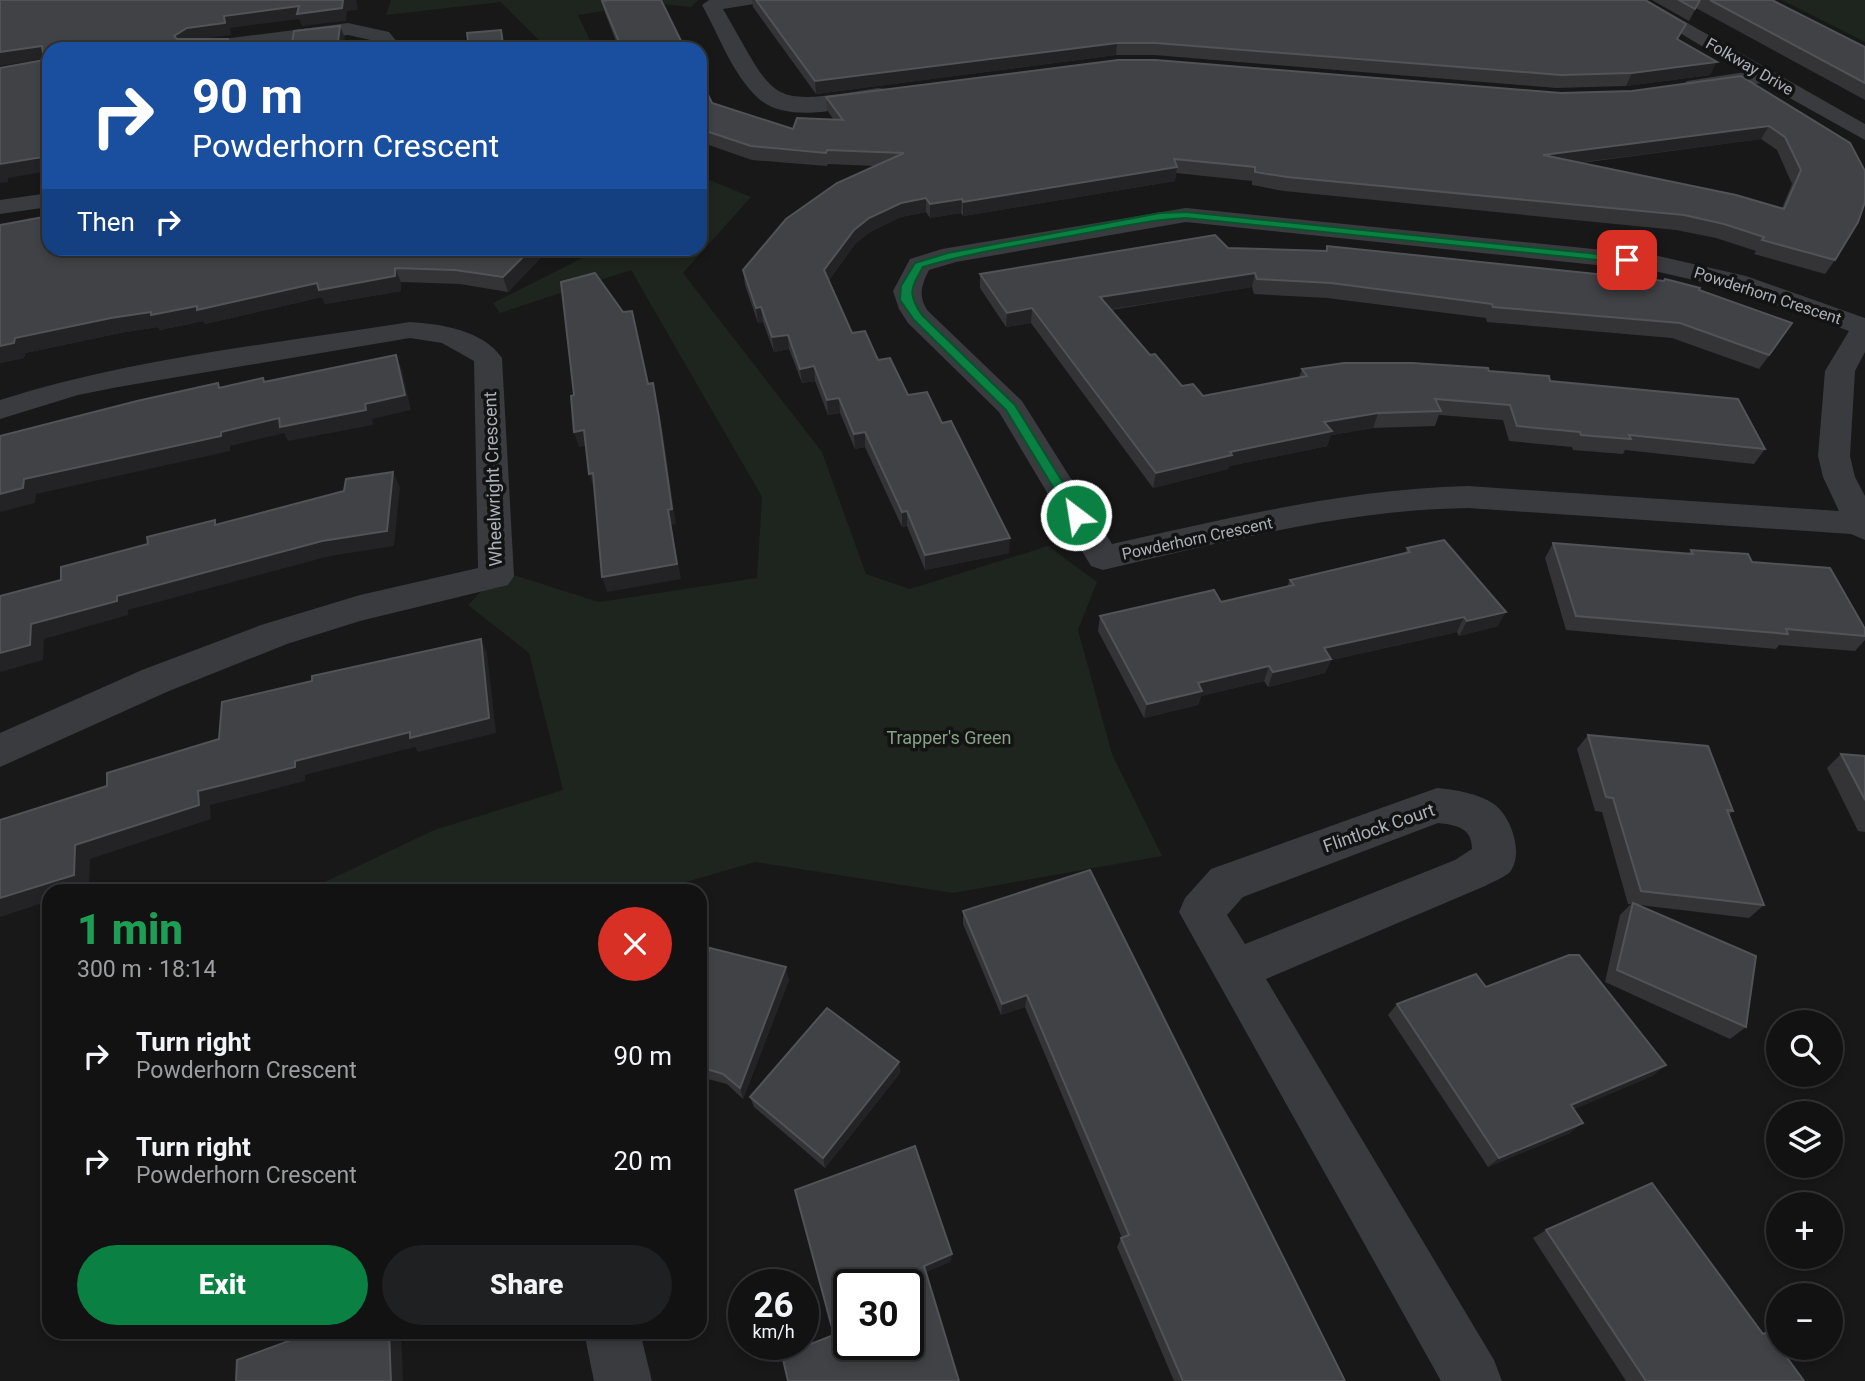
<!DOCTYPE html>
<html lang="en">
<head>
<meta charset="utf-8">
<style>
	body { margin:0; font-family:Roboto,sans-serif; background:#1f2021; color:#f1f3f6; height:100vh; display:flex; flex-direction:column; font-size:26px; white-space:nowrap }
	* { box-sizing:border-box; margin:0 }
	p { font-size:23px; color:#9c9ea0 }
	.icon { flex:none; width:38px; height:38px; fill:none; stroke:currentColor; stroke-width:2; stroke-linecap:round; stroke-linejoin:round }
	.map { position:relative; flex:1; overflow:hidden }
	.sheet { position:absolute; left:42px; top:884px; width:665px; height:455px; display:flex; flex-direction:column; background:#121213; border-radius:21px; box-shadow:0 4px 10px #0003,0 0 0 2px #313233 }
	.sheet>* { flex:none }
	.banner { position:absolute; left:42px; top:42px; width:665px; height:214px; border-radius:21px; box-shadow:0 4px 10px #0003,0 0 0 2px #313233; background:#1a4fa0; color:#fff; overflow:hidden }
	.buttons { position:absolute; left:1766px; top:1010px; display:grid; gap:14px }
	.buttons a { display:grid; place-items:center; width:77px; height:77px; border-radius:50%; background:#121213; box-shadow:0 4px 10px #0003,0 0 0 2px #313233; font-size:35px }
	.speed { position:absolute; left:728px; top:1269px; display:flex; gap:14px; font-size:35px; font-weight:700; text-align:center }
	.speed>* { display:grid; place-content:center; width:91px; height:91px; border-radius:50%; background:#121213; box-shadow:0 4px 10px #0003,0 0 0 2px #313233; line-height:1 }
	.speed small { font-size:18px; font-weight:400 }
	.speed .limit { border:4px solid #111; border-radius:10px; background:#fff; color:#111 }
	.pin { position:absolute; display:grid; place-items:center; width:60px; height:60px; color:#fff; margin:-30px; border-radius:14px; box-shadow:0 4px 10px #0006 }
	.me { position:absolute; width:77px; margin:-38px; rotate:329deg; stroke-linejoin:round; filter:drop-shadow(0 0 5px #0008) }
	.turn { display:flex; align-items:center; gap:24px; height:147px; padding:0 35px; font-size:32px }
	.turn .icon { width:91px; height:91px; stroke-width:2.5 }
	.turn b { display:block; font-size:49px; line-height:60px }
	.then { display:flex; align-items:center; height:66px; padding:0 35px; background:#0003; gap:14px; font-size:26px }
	.round { display:grid; place-items:center; flex:none; width:74px; height:74px; border-radius:37px; background:#1f2021 }
	.head { display:flex; align-items:center; justify-content:space-between; height:119px; padding:0 35px }
	h1 { font-size:42px; font-weight:800; line-height:52px; color:#1e9e55 }
	.primary-button { display:flex; gap:14px; margin-top:auto; padding:14px 35px }
	.primary-button a { flex:1; height:80px; border-radius:42px; background:#0b8043; color:#fff; font-size:28px; font-weight:800; line-height:80px; text-align:center }
	.primary-button a+a { background:#1f2021; color:#f1f3f6 }
	ul { padding:0; list-style:none }
	li { display:flex; align-items:center; gap:21px; height:105px; padding:0 35px }
	li div { flex:1 }
	li b { display:block; font-size:26px }
	li em { font-style:normal }
	.map>svg:first-child { display:block }
	.green { fill:#1e241e }
	.lines { fill:none; stroke-linecap:round; stroke-linejoin:round }
	.minor { fill:#393b3e; fill-rule:evenodd }
	.wall { fill:#343437; fill-rule:evenodd }
	.shaded-wall { fill:#232325 }
	.building { fill:#414245; stroke:#515357; stroke-width:2; fill-rule:evenodd }
	.route { fill:#0b8043; stroke:#07532c; stroke-width:2 }
	.labels { text-anchor:middle; stroke-width:7; stroke-linejoin:round; paint-order:stroke }
	.far-street-label { font-size:16px; fill:#abb1b8; stroke:#131314 }
	.street-label { font-size:18px; fill:#abb1b8; stroke:#131314 }
	.park-label { font-size:18px; fill:#87a185; stroke:#131314 }
</style>
</head>
<body>
<div class="map">
<svg width="1865" height="1381" viewBox="0 0 1865 1381">
	<rect width="100%" height="100%" fill="#181819"/>
	<g class="green">
		<polygon points="391,0 698,0 691,7 655,3 578,15 594,49 544,49 541,42 501,2 386,15"/>
		<polygon points="1782,0 1865,0 1865,42"/>
		<polygon points="700,176 751,197 683,273 822,452 866,574 910,589 1048,546 1097,582 1078,630 1112,754 1162,856 953,893 755,862 655,891 306,891 434,830 563,790 529,653 468,605 501,571 599,602 757,578 762,497 631,270 500,313 493,303 600,249 700,248"/>
	</g>
	<g class="lines">
		<g class="minor">
			<path d="M756,0L754,4L723,9C779,105 765,106 878,88L886,89L889,94L886,99C851,107 789,126 758,98C732,74 719,35 702,5L709,0Z"/>
			<polygon points="1625,0 1647,0 1865,124 1865,140 1763,83 1694,91 1687,89 1683,85 1687,81 1745,72"/>
			<polygon points="348,23 389,32 403,49 382,49 375,41 348,35 239,49 183,49 193,43"/>
			<polygon points="49,193 49,207 0,214 0,200"/>
			<path d="M1186,208L1654,255L1746,276L1865,318V352L1855,371L1850,456L1855,477L1865,496V540L1851,534L1468,508C1343,510 1224,542 1103,570L1091,566L999,412L908,323L899,309L893,291L910,259L942,249ZM1186,222L1654,271L1729,288L1849,331L1825,371L1818,456L1823,477L1839,511L1468,486C1346,489 1230,518 1112,544L1022,401L928,311C918,296 921,286 929,270L956,262Z"/>
			<path d="M410,322C441,324 483,330 502,358L514,576L508,585L360,621L287,644L169,691L0,767V733L142,670L261,625L360,595L478,568L474,361L442,343L410,338L118,387L78,395L0,419V400C132,358 273,344 410,322Z"/>
			<path d="M1437,788C1456,790 1478,793 1494,804C1511,816 1525,855 1509,873C1503,878 1492,882 1485,886L1266,979L1494,1360L1502,1381H1441L1179,912L1185,898L1211,869ZM1438,823C1457,825 1472,828 1472,849L1455,860L1245,944L1227,915L1243,897Z"/>
			<polygon points="584,1332 640,1332 652,1381 594,1381"/>
		</g>
	</g>
	<g class="wall">
		<polygon points="752,0 1645,0 1678,40 1710,75 1626,86 1556,88 1154,55 1116,55 816,94 753,7"/>
		<polygon points="1652,0 1772,0 1865,47 1865,100 1696,8 1689,21"/>
		<polygon points="602,1 685,49 619,49 605,13"/>
		<path d="M700,78L712,103L793,129L834,120L827,110L826,97L1561,93L1632,91L1850,143L1835,260L1825,274L1754,254L1756,251L1716,238L1676,230L1284,191L1252,185V181L1176,173L1175,181L963,216L961,213L930,218L926,212L901,217L870,232L855,244L829,280L852,333L878,360L908,395L1009,553L925,570L907,526L902,527L865,447L855,449L840,413L828,415L815,381L802,383L789,349L774,352L763,322L758,323L745,285L743,270L876,166L828,164L827,166L752,160L700,142ZM1761,139L1777,150L1792,184L1782,208L1581,163Z"/>
		<polygon points="49,216 550,248 508,292 460,284 401,282 401,291 325,304 322,297 205,324 203,321 160,330 158,327 120,333 25,353 24,358 0,363"/>
		<polygon points="1327,246 1699,290 1783,337 1759,369 1672,338 1487,322 1486,318 1327,298 1254,294 1252,287 1111,310 1150,355 1182,386 1203,396 1299,377 1302,369 1489,371 1550,381 1765,449 1754,464 1625,450 1623,454 1573,450 1572,447 1509,441 1503,420 1439,415 1435,426 1373,428 1331,435 1327,446 1229,466 1228,469 1153,488 1031,323 1006,327 980,288 980,274 1228,248 1325,251"/>
		<polygon points="1553,543 1688,554 1691,550 1752,562 1865,629 1865,640 1855,651 1779,645 1776,649 1566,630 1545,558"/>
		<polygon points="1407,548 1498,626 1459,636 1457,632 1331,660 1325,673 1268,687 1264,681 1201,696 1198,705 1144,718 1098,631 1100,616 1221,602 1287,587 1290,580 1405,553"/>
		<polygon points="1588,735 1733,811 1729,815 1764,905 1749,918 1639,905 1746,1027 1730,1039 1605,982 1620,915 1631,904 1628,904 1602,812 1595,811 1577,749"/>
		<polygon points="1841,754 1865,756 1865,832 1858,831 1827,768"/>
		<polygon points="963,911 1345,1381 1174,1381 1117,1247 1121,1238 1122,1238 1025,1007 1001,1015 963,924"/>
		<polygon points="700,972 789,980 743,1099 727,1084 700,1077"/>
		<polygon points="1486,987 1666,1065 1652,1076 1574,1109 1570,1133 1488,1167 1388,1015 1397,1004"/>
		<polygon points="899,1062 900,1073 825,1168 754,1107 750,1097"/>
		<polygon points="1546,1230 1762,1334 1768,1332 1804,1381 1626,1381 1533,1238"/>
	</g>
	<g class="shaded-wall">
		<polygon points="343,0 356,0 358,10 347,11 346,21 302,26 299,19 230,28 231,35 193,40 180,49 174,36 187,28 224,16"/>
		<polygon points="340,26 345,38 343,49 337,49"/>
		<polygon points="1117,43 1116,55 816,94 815,81"/>
		<polygon points="42,46 49,58 0,66 0,52"/>
		<polygon points="1717,62 1710,75 1626,86 1632,73"/>
		<polygon points="1769,126 1761,139 1537,168 1543,155"/>
		<polygon points="49,156 49,171 8,178 8,182 0,183 0,164"/>
		<polygon points="1177,167 1175,181 963,216 963,202"/>
		<polygon points="926,198 926,212 901,217 870,232 855,244 825,285 824,270 854,230 869,218 901,203"/>
		<polygon points="962,199 961,213 930,218 930,204"/>
		<polygon points="532,248 550,248 508,292 503,277"/>
		<polygon points="395,268 401,282 401,291 325,304 322,297 205,324 203,321 160,330 158,327 120,333 25,353 24,358 0,363 0,346 15,338 111,318 317,283"/>
		<polygon points="1255,273 1252,287 1099,311 1100,297"/>
		<polygon points="761,307 763,322 758,323 756,308"/>
		<polygon points="1032,308 1031,323 1006,327 1007,313"/>
		<polygon points="788,335 789,349 774,352 772,337"/>
		<polygon points="396,355 402,370 411,410 372,419 373,425 288,441 284,433 230,446 230,451 36,494 35,503 0,512 0,494 24,479 279,418 365,404"/>
		<polygon points="814,366 815,381 802,383 800,369"/>
		<polygon points="653,383 663,433 676,524 671,525 681,579 607,592 602,577"/>
		<polygon points="839,398 840,413 828,415 827,400"/>
		<polygon points="1378,413 1373,428 1331,435 1327,446 1229,466 1228,469 1153,488 1156,473 1230,452 1324,422"/>
		<polygon points="584,430 589,445 579,447 574,432"/>
		<polygon points="865,432 865,447 855,449 854,434"/>
		<polygon points="393,472 400,487 394,546 330,556 128,610 128,615 44,639 43,660 0,672 0,653 31,624 117,596"/>
		<polygon points="593,473 594,489 589,474"/>
		<polygon points="907,511 907,526 902,527 902,512"/>
		<polygon points="1010,538 1009,553 925,570 925,555"/>
		<polygon points="1506,612 1498,626 1459,636 1467,621"/>
		<polygon points="1464,617 1457,632 1331,660 1325,673 1268,687 1273,672 1324,648"/>
		<polygon points="481,639 487,653 496,733 418,752 415,747 305,775 305,781 210,805 211,819 90,859 89,888 80,891 49,891 49,901 0,917 0,898 75,845 198,791 295,761"/>
		<polygon points="1269,666 1264,681 1201,696 1198,705 1144,718 1147,704 1198,683"/>
		<polygon points="786,967 789,980 743,1099 740,1088"/>
		<polygon points="1027,995 1025,1007 1001,1015 1002,1004"/>
		<polygon points="899,1062 900,1073 825,1168 823,1158"/>
		<polygon points="1666,1065 1652,1076 1558,1116 1571,1105"/>
		<polygon points="1583,1123 1570,1133 1488,1167 1499,1158"/>
		<polygon points="952,1254 951,1262 924,1273 924,1266"/>
		<polygon points="389,1332 401,1332 403,1381 391,1381"/>
	</g>
	<g class="building">
		<polygon points="0,0 343,0 342,8 297,14 299,6 224,16 225,23 187,28 174,36 177,39 228,39 230,49 49,49 49,156 0,164 0,68 44,60 42,46 0,52"/>
		<polygon points="609,0 661,0 685,49 622,49 602,1"/>
		<polygon points="756,0 1645,0 1686,24 1677,39 1717,62 1632,73 1561,75 1156,43 1117,43 815,81"/>
		<polygon points="1679,0 1700,0 1695,9"/>
		<polygon points="1710,0 1772,0 1865,47 1865,83"/>
		<polygon points="340,26 337,49 291,49 294,31"/>
		<polygon points="501,30 503,44 517,42 518,49 469,49 467,33"/>
		<path d="M1118,60H1156L1561,93L1632,91L1741,76L1850,143L1865,171V202L1858,222L1835,260L1762,240L1764,237L1724,224L1684,215L1287,177L1255,172V167L1174,159L1177,167L963,202L962,199L930,204L926,198L901,203L869,218L854,230L824,270L852,333L865,331L878,360L890,358L908,395L927,392L942,423L951,421L1010,538L925,555L907,511L902,512L865,432L854,434L839,398L827,400L814,366L800,369L788,335L772,337L761,307L756,308L743,270L786,219L837,183L904,153L827,150L826,153L751,146L700,129V78L712,103L793,129L797,118L843,120L826,97ZM1769,126L1785,137L1801,170L1784,209L1736,195L1543,155Z"/>
		<polygon points="49,216 49,248 532,248 503,277 455,270 395,268 395,276 319,290 317,283 197,310 197,306 151,315 151,312 111,318 15,338 14,343 0,346 0,225"/>
		<polygon points="1215,235 1228,248 1327,251 1327,246 1664,281 1665,279 1700,288 1699,290 1792,323 1769,355 1680,323 1493,307 1492,304 1331,283 1257,279 1255,273 1100,297 1150,355 1155,354 1182,386 1193,384 1203,396 1307,376 1302,369 1344,363 1412,363 1488,368 1489,371 1549,376 1550,381 1738,399 1765,449 1629,435 1631,439 1581,435 1580,432 1517,426 1510,405 1435,399 1441,411 1378,413 1324,422 1332,431 1230,452 1232,455 1156,473 1032,308 1007,313 980,274"/>
		<polygon points="595,273 623,312 632,311 648,384 653,383 659,418 672,509 668,510 677,564 602,577 593,473 589,474 584,430 574,432 571,396 574,395 561,282"/>
		<polygon points="396,355 405,395 365,404 366,410 280,427 279,418 221,432 221,436 24,479 23,488 0,494 0,436 137,401 218,383 219,388 263,378 264,382"/>
		<polygon points="393,472 387,531 322,541 117,596 117,601 31,624 30,645 0,653 0,596 61,580 61,567 148,544 147,537 215,520 215,525 344,491 346,479"/>
		<polygon points="1444,540 1506,612 1467,621 1464,617 1324,648 1331,659 1273,672 1269,666 1198,683 1202,691 1147,704 1100,616 1214,590 1221,602 1294,585 1290,580 1410,552 1407,548"/>
		<polygon points="1553,543 1693,554 1691,550 1748,554 1752,562 1830,568 1865,629 1865,636 1786,629 1788,634 1576,616"/>
		<polygon points="481,639 489,718 410,738 410,732 295,761 295,767 198,791 199,805 75,845 74,875 0,898 0,820 107,786 107,773 219,739 222,702 312,681 312,676"/>
		<polygon points="1588,735 1708,746 1733,811 1727,810 1764,905 1641,891 1613,798 1606,797"/>
		<polygon points="1841,754 1865,756 1865,800"/>
		<polygon points="1090,870 1345,1381 1183,1381 1121,1238 1129,1235 1027,995 1002,1004 963,911"/>
		<polygon points="1633,903 1756,956 1746,1027 1617,970"/>
		<polygon points="710,948 786,967 740,1088 723,1074 700,1067 700,972"/>
		<polygon points="1569,955 1579,955 1666,1065 1571,1105 1583,1123 1499,1158 1397,1004 1476,974 1486,987"/>
		<polygon points="827,1008 899,1062 823,1158 750,1097"/>
		<path d="M915,1146L952,1254L924,1266L959,1381H788L782,1355L834,1335L795,1190ZM849,1284H908V1344H849Z"/>
		<polygon points="1652,1183 1763,1334 1768,1332 1778,1345 1778,1348 1780,1348 1804,1381 1646,1381 1546,1230"/>
		<polygon points="313,1332 389,1332 391,1381 236,1381 237,1360"/>
	</g>
	<path class="route" d="M1186,212L1627,257L1633,260L1627,263L1186,218C1145,220 1105,230 1065,237C1017,246 969,253 923,267C911,288 907,294 922,315L1015,405L1083,515L1076,520L1072,518L1006,410L914,320L900,300L901,286L915,263L948,253L1160,213Z"/>
	<g class="labels">
		<g class="far-street-label">
			<text transform="translate(1750 66) rotate(30)" y="6">Folkway Drive</text>
			<text transform="translate(1768 295) rotate(18)" y="6">Powderhorn Crescent</text>
			<text transform="translate(1197 538) rotate(-12)" y="6">Powderhorn Crescent</text>
		</g>
		<g class="street-label">
			<text transform="translate(493 479) rotate(-92)" y="6">Wheelwright Crescent</text>
			<text transform="translate(1379 828) rotate(-19)" y="6">Flintlock Court</text>
		</g>
		<g class="park-label">
			<text x="949" y="744">Trapper's Green</text>
		</g>
	</g>
</svg>
<div class="buttons">
<a><svg class="icon" aria-label="search" viewBox="0 0 24 24"><circle cx="10" cy="10" r="6"/><path d="M15 15l6 6"/></svg></a>
<a><svg class="icon" aria-label="layers" viewBox="0 0 24 24"><path d="M12 4l9 5-9 5-9-5zM3 14l9 5 9-5"/></svg></a>
<a>+</a>
<a>−</a>
</div>
<div class="speed"><div>26<small>km/h</small></div><div class="limit">30</div></div>
<div class="pin" style="left:1627px;top:260px;background:#d93025"><svg class="icon" aria-label="arrive" viewBox="0 0 24 24"><path d="M6 21V4h12l-3 4 3 4H6"/></svg></div>
<svg class="me" style="left:1076px;top:515px" viewBox="-20 -20 40 40"><circle r="17" fill="#0b8043" stroke="#fff" stroke-width="3"/><path d="M0-11L8 9 0 5-8 9z" fill="#fff"/></svg>
<div class="banner">
<div class="turn"><svg class="icon" aria-label="right" viewBox="0 0 24 24"><path d="M7 20v-9h11M14 6l5 5-5 5"/></svg><div><b>90 m</b>Powderhorn Crescent</div></div>
<div class="then">Then<svg class="icon" aria-label="right" viewBox="0 0 24 24"><path d="M7 20v-9h11M14 6l5 5-5 5"/></svg></div>
</div>
<section class="sheet">
<div class="head"><div><h1>1 min</h1><p>300 m · 18:14</p></div><a class="round" style="background:#d93025;color:#fff"><svg class="icon" aria-label="close" viewBox="0 0 24 24"><path d="M6 6l12 12M18 6L6 18"/></svg></a></div>
<ul>
<li><svg class="icon" aria-label="right" viewBox="0 0 24 24"><path d="M7 20v-9h11M14 6l5 5-5 5"/></svg><div><b>Turn right</b><p>Powderhorn Crescent</p></div><em>90 m</em></li>
<li><svg class="icon" aria-label="right" viewBox="0 0 24 24"><path d="M7 20v-9h11M14 6l5 5-5 5"/></svg><div><b>Turn right</b><p>Powderhorn Crescent</p></div><em>20 m</em></li>
</ul>
<div class="primary-button"><a>Exit</a><a>Share</a></div>
</section>
</div>
</body>
</html>
